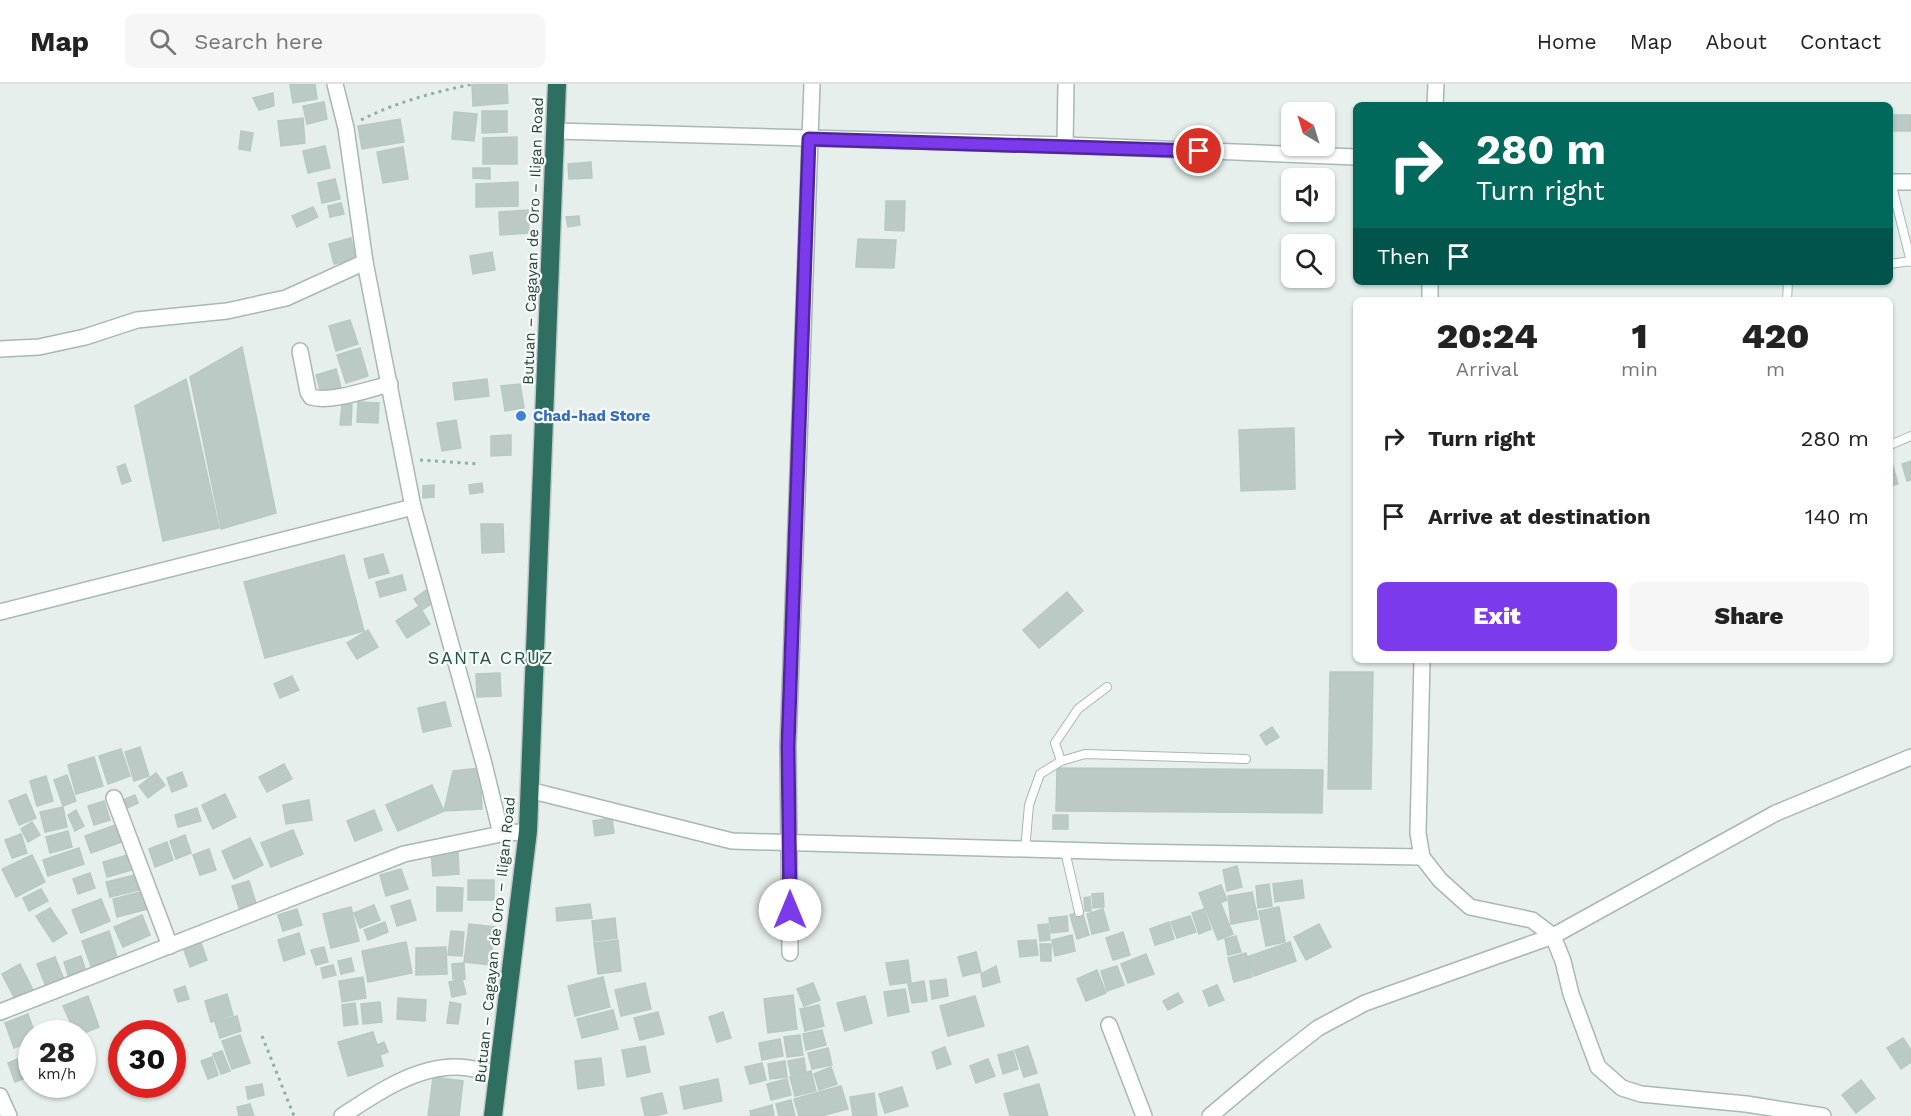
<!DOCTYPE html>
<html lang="en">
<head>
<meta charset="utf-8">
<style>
	body { margin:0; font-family:"Work Sans",sans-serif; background:#f6f6f6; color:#222; height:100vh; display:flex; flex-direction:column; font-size:22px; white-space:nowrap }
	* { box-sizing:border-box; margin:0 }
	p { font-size:20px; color:#767676 }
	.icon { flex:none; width:33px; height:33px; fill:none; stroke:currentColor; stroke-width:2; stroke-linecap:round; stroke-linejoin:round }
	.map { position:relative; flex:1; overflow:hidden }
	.details { position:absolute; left:1353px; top:213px; width:540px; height:366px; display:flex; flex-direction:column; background:#fff; border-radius:9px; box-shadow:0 2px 4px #0004 }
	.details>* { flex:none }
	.guide { position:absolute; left:1353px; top:18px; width:540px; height:183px; border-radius:9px; box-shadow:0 2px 4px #0004; background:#00695c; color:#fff; overflow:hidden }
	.needle { width:39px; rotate:322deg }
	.tools { position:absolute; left:1281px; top:18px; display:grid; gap:12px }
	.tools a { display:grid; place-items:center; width:54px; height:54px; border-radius:9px; background:#fff; box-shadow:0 2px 4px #0004; font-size:30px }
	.speed { position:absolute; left:18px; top:936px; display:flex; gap:12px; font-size:30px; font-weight:700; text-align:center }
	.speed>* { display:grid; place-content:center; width:78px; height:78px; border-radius:50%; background:#fff; box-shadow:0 2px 4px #0004; line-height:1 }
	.speed small { font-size:15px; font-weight:400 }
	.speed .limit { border:9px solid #d22; background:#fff; color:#111 }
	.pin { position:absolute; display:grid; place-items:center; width:51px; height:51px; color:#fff; margin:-26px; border:3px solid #fff; border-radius:50%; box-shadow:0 2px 6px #0007 }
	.me { position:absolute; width:66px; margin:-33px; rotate:0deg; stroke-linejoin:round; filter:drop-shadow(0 0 4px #0008) }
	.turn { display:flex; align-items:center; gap:21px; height:126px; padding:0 24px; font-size:27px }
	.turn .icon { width:78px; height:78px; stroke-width:2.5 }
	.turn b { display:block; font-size:42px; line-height:51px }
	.then { display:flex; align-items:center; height:57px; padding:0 24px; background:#0003; gap:12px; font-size:22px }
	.eta { display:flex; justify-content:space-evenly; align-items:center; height:102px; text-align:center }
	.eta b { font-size:36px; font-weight:800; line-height:42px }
	.cta { display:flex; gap:12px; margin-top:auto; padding:12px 24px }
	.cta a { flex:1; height:69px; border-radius:9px; background:#7c3aed; color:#fff; font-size:24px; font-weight:800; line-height:69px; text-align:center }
	.cta a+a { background:#f6f6f6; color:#222 }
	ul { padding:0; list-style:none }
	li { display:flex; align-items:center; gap:18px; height:78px; padding:0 24px }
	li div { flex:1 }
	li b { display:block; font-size:22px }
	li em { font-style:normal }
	header { display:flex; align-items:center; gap:36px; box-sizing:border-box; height:84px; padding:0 30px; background:#fff; border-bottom:2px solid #e0e0e0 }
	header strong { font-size:28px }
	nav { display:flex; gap:33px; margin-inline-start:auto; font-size:21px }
	.search { width:420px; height:54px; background:#f6f6f6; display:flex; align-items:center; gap:15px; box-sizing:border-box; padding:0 21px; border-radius:9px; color:#767676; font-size:22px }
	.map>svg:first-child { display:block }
	.building { fill:#bbcac4; stroke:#b8c9c2; stroke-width:1.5 }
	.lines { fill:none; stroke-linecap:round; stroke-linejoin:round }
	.lane-casing { stroke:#a8b8b2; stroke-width:10 }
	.street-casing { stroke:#a8b8b2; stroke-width:18 }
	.highway-casing { stroke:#c2cac8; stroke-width:21 }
	.path { stroke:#86b3a5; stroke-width:3; stroke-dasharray:3 4.5; stroke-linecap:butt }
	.lane { stroke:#fff; stroke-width:8 }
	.street { stroke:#fff; stroke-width:15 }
	.highway { stroke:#2f6f62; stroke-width:18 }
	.route-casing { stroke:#51269a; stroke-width:15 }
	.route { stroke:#7c3aed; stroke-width:10 }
	.shop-dot { fill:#3f7fe0; stroke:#f7fbf9; stroke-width:2 }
	.labels { text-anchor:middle; stroke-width:4.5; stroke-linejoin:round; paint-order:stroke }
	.street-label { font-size:15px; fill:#24423a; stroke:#f7fbf9 }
	.shop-label { font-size:15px; font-weight:bold; fill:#366cbe; stroke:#f7fbf9; text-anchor:start }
	.quarter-label { font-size:18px; letter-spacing:1.5px; fill:#1f5548; stroke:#f7fbf9 }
</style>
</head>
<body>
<header>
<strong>Map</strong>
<div class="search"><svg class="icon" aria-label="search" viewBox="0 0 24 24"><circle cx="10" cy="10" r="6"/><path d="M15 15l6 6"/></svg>Search here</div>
<nav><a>Home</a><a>Map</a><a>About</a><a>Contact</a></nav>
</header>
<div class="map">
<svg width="1911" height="1032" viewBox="0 0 1911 1032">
	<rect width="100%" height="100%" fill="#e6efeb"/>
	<g class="building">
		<polygon points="300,0 315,0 317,15 293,19 290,1"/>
		<polygon points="507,0 508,19 473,22 472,1"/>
		<polygon points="273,9 274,22 259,26 253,14"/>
		<polygon points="324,18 327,35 307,40 303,22"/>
		<polygon points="482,27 507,27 507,48 482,49"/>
		<polygon points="454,28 477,30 474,57 452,55"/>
		<rect x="1894" y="31" width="17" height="16"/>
		<polygon points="303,34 305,59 281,62 278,37"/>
		<polygon points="400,35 404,58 362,65 358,42"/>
		<polygon points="241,47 253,49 250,67 239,65"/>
		<polygon points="517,53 517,80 483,80 483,54"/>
		<polygon points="325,62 330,84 308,89 303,67"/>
		<polygon points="403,63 408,95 383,99 377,68"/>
		<polygon points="591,78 592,94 569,95 568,80"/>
		<polygon points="473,84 490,84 490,95 473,94"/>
		<polygon points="335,95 340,115 322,119 318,99"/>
		<polygon points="518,98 518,122 476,123 476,100"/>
		<polygon points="886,117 905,117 904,147 885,146"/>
		<polygon points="341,119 344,130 330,133 328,122"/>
		<polygon points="313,123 318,133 297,143 292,132"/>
		<polygon points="528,126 529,149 500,151 499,128"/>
		<polygon points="579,132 580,141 568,143 566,133"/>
		<polygon points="351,154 356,175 334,180 329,160"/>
		<polygon points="858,155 896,156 894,184 856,183"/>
		<polygon points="492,168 495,186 473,190 470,172"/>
		<polygon points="350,236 358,260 336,267 329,242"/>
		<polygon points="242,263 276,429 221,445 190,293"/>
		<polygon points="360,264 368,292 346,299 337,271"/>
		<polygon points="336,285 341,303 321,309 316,291"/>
		<polygon points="186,295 219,444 163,457 135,322"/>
		<polygon points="487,295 489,312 455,316 453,299"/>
		<polygon points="520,300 524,324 505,327 501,302"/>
		<polygon points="358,318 379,319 378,339 357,338"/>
		<polygon points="342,320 352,321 351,341 340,341"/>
		<polygon points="456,336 461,364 442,367 437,339"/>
		<polygon points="1294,344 1295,405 1241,407 1239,346"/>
		<polygon points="511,351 511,371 491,372 491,352"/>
		<polygon points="1891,375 1898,400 1890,402 1890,376"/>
		<polygon points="1911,377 1911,396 1907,397 1902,380"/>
		<polygon points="125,380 131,397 122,400 117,383"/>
		<polygon points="482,399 483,408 470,410 469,401"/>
		<polygon points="434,401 434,413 423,414 423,402"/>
		<polygon points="481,440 503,440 504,468 482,469"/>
		<polygon points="383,470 389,489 369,494 364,475"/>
		<polygon points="344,471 364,547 265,574 244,498"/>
		<polygon points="402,491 406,506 380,513 376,498"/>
		<polygon points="426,506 434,518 422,526 414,515"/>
		<polygon points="1067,508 1083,527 1039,564 1023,546"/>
		<polygon points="419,522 430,540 407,554 396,537"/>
		<polygon points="368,546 378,563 357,575 347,559"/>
		<polygon points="1330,588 1373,588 1371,705 1328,705"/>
		<polygon points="500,589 501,612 477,613 476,590"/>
		<polygon points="292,592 299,606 280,614 274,600"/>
		<polygon points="445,618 451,642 423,648 418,624"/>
		<polygon points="1272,643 1279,653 1266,661 1260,651"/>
		<polygon points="140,663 149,692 134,697 125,668"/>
		<polygon points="121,665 130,692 108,700 99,672"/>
		<polygon points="94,673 103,702 76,710 68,681"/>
		<polygon points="284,680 292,695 267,708 259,693"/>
		<polygon points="480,684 482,725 444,727 453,687"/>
		<polygon points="1057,684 1323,686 1322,729 1056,727"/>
		<polygon points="182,688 187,702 172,708 167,694"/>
		<polygon points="156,689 165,701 148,714 139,702"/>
		<polygon points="67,691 76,717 63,722 54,696"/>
		<polygon points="46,692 53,717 37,722 30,697"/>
		<polygon points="432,701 444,727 398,747 386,721"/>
		<polygon points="26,710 36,734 19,741 9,717"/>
		<polygon points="225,710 236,733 213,745 202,721"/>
		<polygon points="135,711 138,719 127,724 123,716"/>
		<polygon points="309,716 312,736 286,740 283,721"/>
		<polygon points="104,717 110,736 94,741 88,722"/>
		<polygon points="63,723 67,743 45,748 40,728"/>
		<polygon points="197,724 201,737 178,743 175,731"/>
		<polygon points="76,726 84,742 75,747 68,731"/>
		<polygon points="374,726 382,746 355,757 347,737"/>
		<rect x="1053" y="731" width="15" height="14"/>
		<polygon points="612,734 614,749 595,752 593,737"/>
		<polygon points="32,738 40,751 28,758 21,745"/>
		<polygon points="121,739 127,756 91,769 85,752"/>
		<polygon points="293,746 303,770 271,783 261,759"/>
		<polygon points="68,747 72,763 50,769 46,753"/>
		<polygon points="21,750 27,769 12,774 5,756"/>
		<polygon points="185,751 191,769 176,775 170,757"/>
		<polygon points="250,754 263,781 234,795 222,767"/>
		<polygon points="167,758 173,776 155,783 149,765"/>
		<polygon points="79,764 84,780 48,792 43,776"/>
		<polygon points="209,765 216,786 200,791 193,771"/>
		<polygon points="458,767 459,790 433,792 431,769"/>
		<polygon points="131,770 135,785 107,793 103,778"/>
		<polygon points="32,771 45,798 16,813 2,785"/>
		<polygon points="1237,782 1242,803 1227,807 1223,786"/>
		<polygon points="401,785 408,805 386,812 380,791"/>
		<polygon points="90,789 95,804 78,810 73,795"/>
		<polygon points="135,791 139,806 110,813 106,798"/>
		<rect x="468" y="796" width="26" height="20"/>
		<polygon points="1302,796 1304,814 1275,818 1273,800"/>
		<polygon points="249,797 257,822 240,827 232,802"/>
		<polygon points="1269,800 1272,822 1258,824 1256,802"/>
		<polygon points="1221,801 1227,816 1205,825 1199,809"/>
		<polygon points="437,803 463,804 462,827 437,827"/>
		<polygon points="41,805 48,817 29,827 23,814"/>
		<polygon points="148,806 152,824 117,833 113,815"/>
		<polygon points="1252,808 1258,835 1231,840 1228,812"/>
		<polygon points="1103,809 1104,823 1093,824 1092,810"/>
		<polygon points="1090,813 1091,827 1085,827 1084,814"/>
		<polygon points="101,815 110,837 81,849 72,826"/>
		<polygon points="410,816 416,836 397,842 391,822"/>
		<polygon points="590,820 592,834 557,837 556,824"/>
		<polygon points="1221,820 1233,850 1218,856 1206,826"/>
		<polygon points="374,821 380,836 360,844 354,829"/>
		<polygon points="351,823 359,857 331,864 323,830"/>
		<polygon points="1279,823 1285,858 1266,862 1259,827"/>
		<polygon points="50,824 67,849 53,858 36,832"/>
		<polygon points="297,825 302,841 283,847 278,831"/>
		<polygon points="1103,825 1109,846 1092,850 1087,830"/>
		<polygon points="1204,825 1211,845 1199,850 1192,829"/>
		<polygon points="1082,827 1089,851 1077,855 1070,831"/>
		<polygon points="142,831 150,851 123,863 114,843"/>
		<polygon points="1067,832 1068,847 1051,849 1049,834"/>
		<polygon points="1190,832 1196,848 1177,854 1171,838"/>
		<polygon points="615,834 617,854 594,857 592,837"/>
		<polygon points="385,838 388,848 368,856 364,846"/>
		<polygon points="1169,838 1174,855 1155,861 1150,845"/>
		<polygon points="469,840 495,843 490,881 464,878"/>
		<polygon points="1048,840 1050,856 1040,857 1038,841"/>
		<polygon points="1319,840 1331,863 1306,876 1294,853"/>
		<polygon points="109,847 118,876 92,885 82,857"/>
		<polygon points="451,847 464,848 462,872 448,871"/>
		<polygon points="1123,848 1130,871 1113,876 1106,854"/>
		<polygon points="299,849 305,870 284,877 278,856"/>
		<polygon points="1072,851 1075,867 1055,872 1052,856"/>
		<polygon points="1236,852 1241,868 1228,871 1225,855"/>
		<polygon points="618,856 621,887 598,890 594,859"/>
		<polygon points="1036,856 1038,871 1020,873 1018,857"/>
		<polygon points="406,858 412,889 368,898 362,867"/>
		<polygon points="1290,858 1296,877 1254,892 1247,873"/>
		<polygon points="201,859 207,876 190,883 184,866"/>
		<polygon points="1040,860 1051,860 1051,877 1041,877"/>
		<polygon points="324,863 328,878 316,881 311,866"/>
		<polygon points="446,863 447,890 416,891 416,864"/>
		<polygon points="976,868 981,888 963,892 958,873"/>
		<polygon points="1246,869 1252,893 1234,898 1228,874"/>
		<polygon points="1146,870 1154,890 1128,899 1121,880"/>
		<polygon points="81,872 86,888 69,894 64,878"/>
		<polygon points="55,873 65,898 47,905 37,880"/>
		<polygon points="351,874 354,887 341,890 338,877"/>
		<polygon points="908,876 911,898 890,901 886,879"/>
		<polygon points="464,879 465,895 453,895 452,880"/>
		<polygon points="20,880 34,908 16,917 2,890"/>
		<polygon points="333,881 336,891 323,894 321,884"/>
		<polygon points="996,882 1000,898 983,903 981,890"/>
		<polygon points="1117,882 1124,901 1107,907 1101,887"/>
		<polygon points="1097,886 1106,909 1086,917 1077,895"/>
		<polygon points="363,893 366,914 342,918 339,897"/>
		<polygon points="603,893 610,923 575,932 568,902"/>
		<polygon points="462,895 466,910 452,913 449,898"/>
		<polygon points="946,895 948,912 932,915 930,897"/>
		<polygon points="924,897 927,917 912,919 908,900"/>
		<polygon points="645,899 651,925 621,932 615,906"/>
		<polygon points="813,899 820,916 804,922 797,905"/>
		<polygon points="1217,901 1224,916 1209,922 1203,907"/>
		<polygon points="185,902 189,915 178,918 174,906"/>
		<polygon points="905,905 909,928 888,932 884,908"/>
		<polygon points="1178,909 1183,918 1168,926 1163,917"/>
		<polygon points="227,910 233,931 211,938 205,917"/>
		<polygon points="793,911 797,945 768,949 764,915"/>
		<polygon points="88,912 99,943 82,950 76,950 63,922"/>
		<polygon points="865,912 872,939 845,947 837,919"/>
		<polygon points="975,912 984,942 948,952 940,922"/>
		<polygon points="398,914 426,916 425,937 397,935"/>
		<polygon points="380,918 382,938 363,940 361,920"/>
		<polygon points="450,918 461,920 458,940 447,939"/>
		<polygon points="355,919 358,940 344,942 342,921"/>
		<polygon points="819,921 824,942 805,947 800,925"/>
		<polygon points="613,926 618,945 582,954 577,935"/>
		<polygon points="658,928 664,950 640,956 634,934"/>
		<polygon points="723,928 731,954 717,958 709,933"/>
		<polygon points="28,930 35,950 32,950 32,957 14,964 5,939"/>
		<polygon points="237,932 241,947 220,954 215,938"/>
		<polygon points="822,946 826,961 806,966 803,950"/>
		<polygon points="373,948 377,961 384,958 388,968 380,971 383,982 348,992 338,958"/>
		<polygon points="240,951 250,979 232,985 222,957"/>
		<polygon points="800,951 803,971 787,973 784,953"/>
		<polygon points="1903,954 1911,966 1911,978 1901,985 1887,964"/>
		<polygon points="780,955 783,972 762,976 759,959"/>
		<polygon points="645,962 650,988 627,993 622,966"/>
		<polygon points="1028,962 1037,989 1024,993 1015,966"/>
		<polygon points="945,963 951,980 937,985 932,968"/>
		<polygon points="828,964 832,981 812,985 808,969"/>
		<polygon points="122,967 122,986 119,988 112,971"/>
		<polygon points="222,967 230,987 221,990 213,970"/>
		<polygon points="1013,967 1018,985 1003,990 998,971"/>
		<polygon points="32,969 32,992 15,998 8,979"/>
		<polygon points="212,973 218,991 208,995 201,977"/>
		<polygon points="601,974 604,1001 578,1005 575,977"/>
		<polygon points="804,974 806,988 791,991 788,977"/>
		<polygon points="988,975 995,992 976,999 970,982"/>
		<polygon points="785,977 787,993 770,995 768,980"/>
		<polygon points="762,979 766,996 750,1000 745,983"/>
		<polygon points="831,983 837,1000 819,1006 814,990"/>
		<polygon points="811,987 816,1007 795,1012 790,993"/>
		<polygon points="433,993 463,997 459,1032 428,1032"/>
		<polygon points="718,995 722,1017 684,1025 680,1003"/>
		<polygon points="787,995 791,1011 771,1016 767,1000"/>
		<polygon points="1861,996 1875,1014 1856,1029 1842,1011"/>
		<polygon points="262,1000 264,1011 248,1015 246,1003"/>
		<polygon points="1039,1000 1048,1032 1010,1032 1004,1010"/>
		<polygon points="841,1002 848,1025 821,1032 799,1032 794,1015"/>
		<polygon points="902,1003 908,1022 885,1029 879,1010"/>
		<polygon points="662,1009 667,1029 655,1032 645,1032 641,1014"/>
		<polygon points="874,1009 877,1032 853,1032 850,1013"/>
		<polygon points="791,1016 795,1032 779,1032 776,1020"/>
		<polygon points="250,1020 254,1032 239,1032 237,1023"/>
		<polygon points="772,1021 774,1032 751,1032 750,1027"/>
	</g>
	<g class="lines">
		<g class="lane-casing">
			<g id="lane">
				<polyline points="1891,98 1911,178"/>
				<polyline points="1890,180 1911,177"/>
				<polyline points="1787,216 1788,198"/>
				<polyline points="1890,361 1911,352"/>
				<polyline points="1061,677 1055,659 1078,625 1107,603"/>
				<polyline points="1025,766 1029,721 1040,690 1061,677 1085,670 1246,675"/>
				<polyline points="1065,767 1079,828"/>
			</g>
		</g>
		<g class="street-casing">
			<g id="street">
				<polyline points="335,0 346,44 365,178 413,423 484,680 501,750"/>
				<polyline points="1435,21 1436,0"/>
				<polyline points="556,47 1065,61 1356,73"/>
				<polyline points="1065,61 1066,0"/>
				<polyline points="1890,98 1911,98"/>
				<polyline points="1430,216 1430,198"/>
				<polyline points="0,265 39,263 85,253 137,236 227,227 286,214 365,178"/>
				<path d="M300,267L308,308L311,313C331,319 369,305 390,300"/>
				<polyline points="0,528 413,423"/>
				<polyline points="1422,576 1418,749 1422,773 1440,796 1470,823 1532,836 1553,852 1563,877 1571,910 1598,983 1622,1004 1641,1010 1746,1020 1823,1032"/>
				<polyline points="529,706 732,757 1129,768 1422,773"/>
				<polyline points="114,714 170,862"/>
				<polyline points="790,869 788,662 812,0"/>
				<polyline points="0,928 404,770 501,750 528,747"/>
				<polyline points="1109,941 1144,1032"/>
				<polyline points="0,1012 9,1032"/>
				<path d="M342,1032C375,1010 416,982 457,983C471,983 485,988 499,990"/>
				<polyline points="1210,1032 1272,980 1318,944 1365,919 1553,852 1776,729 1911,673"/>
			</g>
		</g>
		<g class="highway-casing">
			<polyline id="highway" points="493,1032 528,747 557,0"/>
		</g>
		<g class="path">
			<path d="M361,36C396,18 435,8 473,0"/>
			<polyline points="420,376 480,380"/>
			<polyline points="262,952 294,1032"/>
		</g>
		<use href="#lane" class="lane"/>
		<use href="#street" class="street"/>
		<use href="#highway" class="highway"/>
	</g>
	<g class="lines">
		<g class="route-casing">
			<polyline id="route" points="790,826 788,662 809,55 1199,67"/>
		</g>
		<use href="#route" class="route"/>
	</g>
	<circle class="shop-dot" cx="521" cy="332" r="6"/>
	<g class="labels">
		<g class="street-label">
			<text transform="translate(533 157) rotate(-88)" y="5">Butuan – Cagayan de Oro – Iligan Road</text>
			<text transform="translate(495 856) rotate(-84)" y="5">Butuan – Cagayan de Oro – Iligan Road</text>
		</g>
		<g class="shop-label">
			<text x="533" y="337">Chad-had Store</text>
		</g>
		<g class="quarter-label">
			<text x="491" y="580">SANTA CRUZ</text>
		</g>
	</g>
</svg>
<div class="tools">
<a><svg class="needle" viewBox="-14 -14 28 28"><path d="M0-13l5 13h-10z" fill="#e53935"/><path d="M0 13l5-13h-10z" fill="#767676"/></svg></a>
<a><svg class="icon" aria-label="sound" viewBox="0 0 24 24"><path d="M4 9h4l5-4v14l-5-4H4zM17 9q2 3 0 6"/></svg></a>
<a><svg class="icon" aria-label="search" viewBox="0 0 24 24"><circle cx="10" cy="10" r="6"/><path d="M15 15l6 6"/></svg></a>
</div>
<div class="speed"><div>28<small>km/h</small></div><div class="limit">30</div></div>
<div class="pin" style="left:1199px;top:67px;background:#d93025"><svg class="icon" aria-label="arrive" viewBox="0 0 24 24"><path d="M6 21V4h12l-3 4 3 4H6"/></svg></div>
<svg class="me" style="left:790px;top:826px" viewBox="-20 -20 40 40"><circle r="19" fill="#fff"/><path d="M0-13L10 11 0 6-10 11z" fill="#7c3aed"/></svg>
<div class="guide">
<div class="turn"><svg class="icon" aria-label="right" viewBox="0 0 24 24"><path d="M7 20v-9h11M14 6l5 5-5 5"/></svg><div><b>280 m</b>Turn right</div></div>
<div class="then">Then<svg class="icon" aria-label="arrive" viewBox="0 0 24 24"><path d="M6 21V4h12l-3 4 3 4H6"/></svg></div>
</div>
<section class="details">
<div class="eta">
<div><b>20:24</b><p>Arrival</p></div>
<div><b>1</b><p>min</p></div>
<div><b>420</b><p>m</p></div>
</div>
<ul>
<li><svg class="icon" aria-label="right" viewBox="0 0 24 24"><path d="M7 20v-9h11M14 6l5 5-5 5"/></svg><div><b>Turn right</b></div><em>280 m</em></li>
<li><svg class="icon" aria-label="arrive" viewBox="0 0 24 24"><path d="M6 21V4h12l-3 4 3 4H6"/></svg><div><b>Arrive at destination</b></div><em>140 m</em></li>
</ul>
<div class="cta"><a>Exit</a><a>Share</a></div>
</section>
</div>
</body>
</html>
